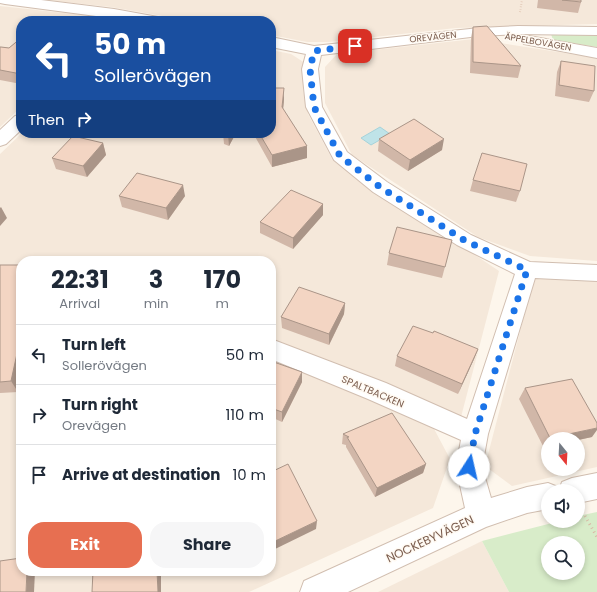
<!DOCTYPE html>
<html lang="en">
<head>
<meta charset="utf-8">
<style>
	body { margin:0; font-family:Poppins,sans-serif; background:#f6f6f7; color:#1f2937; height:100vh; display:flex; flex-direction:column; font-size:15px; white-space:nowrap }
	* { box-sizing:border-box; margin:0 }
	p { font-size:13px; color:#747a83 }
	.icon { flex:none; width:22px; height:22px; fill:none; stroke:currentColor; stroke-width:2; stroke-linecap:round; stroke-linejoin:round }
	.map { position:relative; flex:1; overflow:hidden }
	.side { position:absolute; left:16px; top:256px; width:260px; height:320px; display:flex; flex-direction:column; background:#fff; border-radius:16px; box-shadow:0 2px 6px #0003 }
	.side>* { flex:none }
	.guide { position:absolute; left:16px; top:16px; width:260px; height:122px; border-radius:16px; box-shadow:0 2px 6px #0003; background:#1a4fa0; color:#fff; overflow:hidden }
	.needle { width:26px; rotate:162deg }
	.buttons { position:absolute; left:541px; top:432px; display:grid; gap:8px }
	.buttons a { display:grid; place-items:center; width:44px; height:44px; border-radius:50%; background:#fff; box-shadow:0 2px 6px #0003; font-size:20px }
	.pin { position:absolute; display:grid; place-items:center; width:34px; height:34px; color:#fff; margin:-17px; border-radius:8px; box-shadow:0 2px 6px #0006 }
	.me { position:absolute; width:44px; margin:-22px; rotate:10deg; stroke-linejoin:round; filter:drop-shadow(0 0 3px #0008) }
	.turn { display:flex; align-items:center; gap:14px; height:84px; padding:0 12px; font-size:18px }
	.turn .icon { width:52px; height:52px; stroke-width:2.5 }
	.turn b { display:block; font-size:28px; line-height:34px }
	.then { display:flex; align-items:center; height:38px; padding:0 12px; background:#0003; gap:8px; font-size:15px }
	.eta { display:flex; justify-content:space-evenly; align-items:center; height:68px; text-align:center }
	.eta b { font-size:24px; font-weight:700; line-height:28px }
	.button { display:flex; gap:8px; margin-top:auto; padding:8px 12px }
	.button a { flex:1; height:46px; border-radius:16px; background:#e76f51; color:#fff; font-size:16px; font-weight:700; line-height:46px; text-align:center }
	.button a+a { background:#f6f6f7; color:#1f2937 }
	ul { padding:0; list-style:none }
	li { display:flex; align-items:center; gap:12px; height:60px; padding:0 12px; border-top:1px solid #e0e1e3 }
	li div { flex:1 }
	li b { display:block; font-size:15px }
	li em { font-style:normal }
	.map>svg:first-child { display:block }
	.residential { fill:#f5e8da; fill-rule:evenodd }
	.green { fill:#d8ecc9; fill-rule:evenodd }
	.water { fill:#bfe3e8; stroke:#a5d3da }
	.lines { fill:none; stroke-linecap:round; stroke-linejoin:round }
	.street-casing { stroke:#d1beb0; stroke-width:2 }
	.path-far1 { stroke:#d9b8a5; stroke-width:2; stroke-dasharray:0.5 2; stroke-linecap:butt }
	.path { stroke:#d9b8a5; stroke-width:3; stroke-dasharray:1 3.5; stroke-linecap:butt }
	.street { fill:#fff; fill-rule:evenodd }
	.wall { fill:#d1b7a8 }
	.shaded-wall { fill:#aa9588 }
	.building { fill:#f3d5c3; stroke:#aa9588 }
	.route { stroke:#1a73e8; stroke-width:7; stroke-dasharray:0 12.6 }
	.labels { text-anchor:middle; stroke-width:3; stroke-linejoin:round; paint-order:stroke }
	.far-street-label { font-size:9px; fill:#7a5c4d; stroke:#fffaf3 }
	.street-label { font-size:10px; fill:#7a5c4d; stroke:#fffaf3 }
	.near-street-label { font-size:12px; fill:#7a5c4d; stroke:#fffaf3 }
</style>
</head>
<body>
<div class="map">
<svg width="597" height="592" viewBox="0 0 597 592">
	<rect width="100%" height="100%" fill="#fdf6ec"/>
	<g class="residential">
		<polygon points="47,0 597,0 597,24 456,28 329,42 307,42 271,35 271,21 191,21 111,7"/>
		<polygon points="0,6 111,18 112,21 21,21 21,107 0,127"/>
		<polygon points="474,39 597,58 597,261 530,256 478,237 352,155 325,103 325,67 337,54"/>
		<polygon points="271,50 291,54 305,63 303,90 308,114 332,159 499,271 461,417 271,342 271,261 21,261 21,323 0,325 0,154 22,133 271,133"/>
		<path d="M559,277L597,279V467L512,486L485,466L534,278ZM548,439H578V469H548Z"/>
		<polygon points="21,339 21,571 271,571 271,357 432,425 450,459 433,508 249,592 0,592 0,340"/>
		<polygon points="482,541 509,592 378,592"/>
	</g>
	<g class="green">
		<polygon points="551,34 597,34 597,47 553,40"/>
		<path d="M597,512V592H509L482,541L560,521H578V516ZM548,543H578V573H548Z"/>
	</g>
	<polygon class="water" points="380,127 390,134 371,145 361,138"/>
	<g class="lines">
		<g class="street-casing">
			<g id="street">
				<polygon points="0,0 41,0 114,9 158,17 163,18 165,21 134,21 5,4 0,3"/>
				<polygon points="518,26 597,27 597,35 518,34 479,36 321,55 318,69 322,107 347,152 387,182 471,235 530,262 597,265 597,281 535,278 488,434 482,467 491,498 527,487 548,483 558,487 559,490 562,482 572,478 597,473 597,499 578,503 578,491 548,491 548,509 527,513 486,527 348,592 300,592 304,581 465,508 456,467 461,440 368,399 271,359 271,339 386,383 467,419 515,274 457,245 373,192 334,160 306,107 302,69 306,54 271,47 271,37 314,46 479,28"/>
				<polygon points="529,36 597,48 597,58 524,44 521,41 524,38"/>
				<polygon points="21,115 21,130 6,144 0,146 0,130 15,116"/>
			</g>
		</g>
		<polyline class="path-far1" points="520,12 522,0"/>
		<polyline class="path" points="585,516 597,537"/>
		<use href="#street" class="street"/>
	</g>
	<g class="wall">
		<polygon points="538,0 581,0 581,2 578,13 537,8"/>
		<polygon points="473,27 521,66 518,78 470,73 471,38"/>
		<polygon points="21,38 21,84 0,80 0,47 9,48"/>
		<polygon points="561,61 594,91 589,102 555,96 557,72"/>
		<polygon points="284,100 283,109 307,146 307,158 272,167 253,133 271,133"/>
		<polygon points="223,133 236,133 229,146 224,144"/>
		<polygon points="379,139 442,150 408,171 378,151"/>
		<polygon points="103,143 106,155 87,177 56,169 52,158"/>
		<polygon points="473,180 520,191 516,202 470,191"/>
		<polygon points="119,196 185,196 168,220 122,207"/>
		<polygon points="323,204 323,215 293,249 260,233 260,222"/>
		<polygon points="452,240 442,278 387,265 389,253"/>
		<polygon points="0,265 18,392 0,393"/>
		<polygon points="345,303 344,314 329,345 282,328 281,317"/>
		<polygon points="478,349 474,359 458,394 395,366 397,356"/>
		<polygon points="271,361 302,382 282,422 271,417"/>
		<polygon points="525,388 592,437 578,440 578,439 548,439 548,447 544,448 519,399"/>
		<polygon points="343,434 426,464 423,473 375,497 346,447 346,445 342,444"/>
	</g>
	<g class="shaded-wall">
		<polygon points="275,53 275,64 271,71 271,59"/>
		<polygon points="284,88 284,100 282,119 282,107"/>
		<polygon points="228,133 236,133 229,146 228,134"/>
		<polygon points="444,139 442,150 408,171 410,160"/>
		<polygon points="103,143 106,155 87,177 83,166"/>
		<polygon points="307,146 307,158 272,167 272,155"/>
		<polygon points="183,185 185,196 168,220 166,208"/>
		<polygon points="323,204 323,215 293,249 293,238"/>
		<polygon points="1,207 7,218 0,226 0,208"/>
		<polygon points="345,303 344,314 329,345 329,334"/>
		<polygon points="21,322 21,375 18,392 11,381 17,340"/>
		<polygon points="478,349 474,359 458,394 462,384"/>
		<polygon points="302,372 302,382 282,422 282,412"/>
		<polygon points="597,428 597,430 592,437 578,440 578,439 550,439 550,438"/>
		<polygon points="548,442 548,447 544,448"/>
		<polygon points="426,464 423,473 375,497 377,488"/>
		<polygon points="317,521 316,529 271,551 271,543"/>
		<polygon points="27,571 35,571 34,592 26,592"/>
		<polygon points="157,571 161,571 161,592 158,592"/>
	</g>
	<g class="building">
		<polygon points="562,0 581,0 581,2"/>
		<polygon points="487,26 521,66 473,62 473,27"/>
		<polygon points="21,38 21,74 0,70 0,47 1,47 9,48"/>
		<polygon points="271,52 275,53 271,59"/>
		<polygon points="561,61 595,66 594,91 559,85"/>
		<polygon points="271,88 284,88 282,107 307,146 272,155 259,133 271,133"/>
		<polygon points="414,119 444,139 410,160 379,139"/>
		<polygon points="73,136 103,143 83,166 52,158"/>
		<polygon points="482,153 527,164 520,191 473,180"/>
		<polygon points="137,173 183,185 166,208 119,196"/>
		<polygon points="291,190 323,204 293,238 260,222"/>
		<polygon points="397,227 452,240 445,267 389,253"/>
		<polygon points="196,258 204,261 195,261"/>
		<polygon points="0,265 21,265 21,322 17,340 20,340 11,381 0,382"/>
		<polygon points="299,287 345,303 329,334 281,317"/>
		<polygon points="413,326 433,333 434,331 478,349 462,384 397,356"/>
		<polygon points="271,361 302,372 282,412 271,408"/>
		<polygon points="572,379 597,423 597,428 550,438 525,388"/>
		<polygon points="392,413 426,464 377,488 347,437 349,437 343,434"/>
		<polygon points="288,464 317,521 271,543 271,472"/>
		<polygon points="21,558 21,571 27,571 26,592 0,592 0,561"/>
		<polygon points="93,571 157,571 158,592 92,592"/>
	</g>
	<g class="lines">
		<polyline class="route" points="355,46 314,51 310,69 314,107 340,156 380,187 464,240 527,270 475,434 469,467"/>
	</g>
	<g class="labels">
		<g class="far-street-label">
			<text transform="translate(433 37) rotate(-6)" y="3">OREVÄGEN</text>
			<text transform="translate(538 42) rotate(10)" y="3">ÄPPELBOVÄGEN</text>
		</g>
		<g class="street-label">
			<text transform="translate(373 391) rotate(23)" y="4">SPALTBACKEN</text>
		</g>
		<g class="near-street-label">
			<text transform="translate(430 539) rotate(-25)" y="4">NOCKEBYVÄGEN</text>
		</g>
	</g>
</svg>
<div class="buttons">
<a><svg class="needle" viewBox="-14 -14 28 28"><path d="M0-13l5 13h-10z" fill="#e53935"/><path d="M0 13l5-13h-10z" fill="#747a83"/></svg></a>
<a><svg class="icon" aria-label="sound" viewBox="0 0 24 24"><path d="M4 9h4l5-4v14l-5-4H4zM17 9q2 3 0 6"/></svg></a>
<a><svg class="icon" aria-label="search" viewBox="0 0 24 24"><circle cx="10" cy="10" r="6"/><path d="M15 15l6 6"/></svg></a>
</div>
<div class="pin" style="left:355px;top:46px;background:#d93025"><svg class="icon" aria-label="arrive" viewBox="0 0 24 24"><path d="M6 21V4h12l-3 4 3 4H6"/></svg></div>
<svg class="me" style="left:469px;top:467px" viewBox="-20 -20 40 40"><circle r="19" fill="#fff"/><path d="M0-13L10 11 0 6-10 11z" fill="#1a73e8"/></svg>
<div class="guide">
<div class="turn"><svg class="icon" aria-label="left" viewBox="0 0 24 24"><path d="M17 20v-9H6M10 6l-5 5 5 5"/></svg><div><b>50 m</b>Sollerövägen</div></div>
<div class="then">Then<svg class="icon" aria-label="right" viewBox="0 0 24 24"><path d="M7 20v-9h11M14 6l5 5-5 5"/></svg></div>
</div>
<section class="side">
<div class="eta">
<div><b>22:31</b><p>Arrival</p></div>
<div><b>3</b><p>min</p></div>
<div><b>170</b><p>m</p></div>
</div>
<ul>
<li><svg class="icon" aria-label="left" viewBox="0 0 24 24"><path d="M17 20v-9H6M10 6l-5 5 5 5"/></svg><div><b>Turn left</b><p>Sollerövägen</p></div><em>50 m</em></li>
<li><svg class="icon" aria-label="right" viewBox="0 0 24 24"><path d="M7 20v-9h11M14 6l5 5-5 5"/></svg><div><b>Turn right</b><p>Orevägen</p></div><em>110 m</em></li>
<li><svg class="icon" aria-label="arrive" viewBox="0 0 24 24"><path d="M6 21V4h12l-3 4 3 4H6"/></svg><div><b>Arrive at destination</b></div><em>10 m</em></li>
</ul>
<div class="button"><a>Exit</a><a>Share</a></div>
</section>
</div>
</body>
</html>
